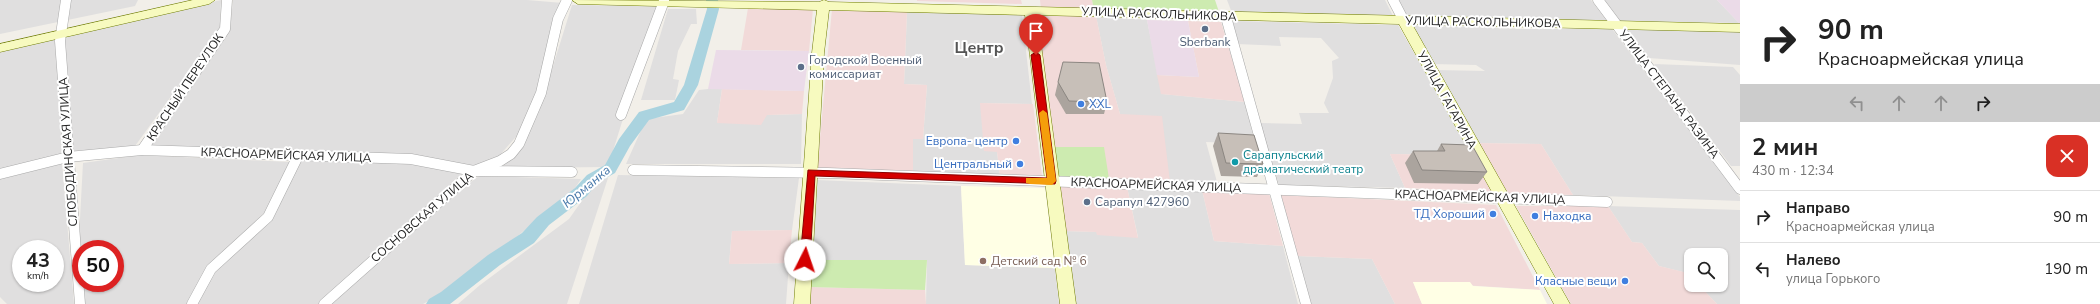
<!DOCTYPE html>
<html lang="ru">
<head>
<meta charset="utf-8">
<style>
	body { margin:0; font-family:"Nunito Sans",sans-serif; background:#f6f6f6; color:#222; height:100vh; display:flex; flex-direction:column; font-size:15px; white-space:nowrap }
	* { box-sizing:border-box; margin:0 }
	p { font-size:13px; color:#767676 }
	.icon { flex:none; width:22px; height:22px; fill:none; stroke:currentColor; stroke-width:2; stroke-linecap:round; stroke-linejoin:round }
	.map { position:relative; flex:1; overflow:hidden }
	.panel { display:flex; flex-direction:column; background:#fff; width:360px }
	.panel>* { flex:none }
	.top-card { background:#fff; color:#222; overflow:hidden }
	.tools { position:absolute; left:1684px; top:248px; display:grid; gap:8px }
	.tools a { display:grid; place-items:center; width:44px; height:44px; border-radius:8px; background:#fff; box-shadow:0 1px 3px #0004; font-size:20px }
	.speed { position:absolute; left:12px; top:240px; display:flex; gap:8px; font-size:20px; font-weight:700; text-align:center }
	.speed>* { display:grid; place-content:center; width:52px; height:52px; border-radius:50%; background:#fff; box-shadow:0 1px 3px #0004; line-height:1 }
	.speed small { font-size:10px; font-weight:400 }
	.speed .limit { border:6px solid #d22; background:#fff; color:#111 }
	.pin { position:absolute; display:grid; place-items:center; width:34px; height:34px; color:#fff; margin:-41px -17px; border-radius:50% 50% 50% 0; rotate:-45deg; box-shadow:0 0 4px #0007 }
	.pin .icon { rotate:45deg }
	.me { position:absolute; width:44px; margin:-22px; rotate:4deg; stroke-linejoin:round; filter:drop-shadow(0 0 3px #0008) }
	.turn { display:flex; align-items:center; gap:14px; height:84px; padding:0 12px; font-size:18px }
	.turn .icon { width:52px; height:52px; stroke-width:2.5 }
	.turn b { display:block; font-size:28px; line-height:34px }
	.lanes { display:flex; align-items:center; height:38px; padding:0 12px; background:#0003; justify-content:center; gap:20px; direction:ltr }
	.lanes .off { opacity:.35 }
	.round { display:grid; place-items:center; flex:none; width:42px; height:42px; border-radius:12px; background:#f6f6f6 }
	.summary { display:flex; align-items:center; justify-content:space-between; height:68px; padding:0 12px }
	h1 { font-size:24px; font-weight:700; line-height:30px }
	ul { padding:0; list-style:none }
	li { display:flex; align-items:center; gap:12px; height:52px; padding:0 12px; border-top:1px solid #e0e0e0 }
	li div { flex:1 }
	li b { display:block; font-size:15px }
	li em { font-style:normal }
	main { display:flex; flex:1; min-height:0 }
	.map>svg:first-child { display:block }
	.residential { fill:#e0dfdf; fill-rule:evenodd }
	.commercial { fill:#f2dad9 }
	.industrial { fill:#ebdbe8 }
	.education { fill:#ffffe5 }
	.grass { fill:#cdebb0 }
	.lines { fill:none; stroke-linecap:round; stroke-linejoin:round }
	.river { fill:#aad3df; fill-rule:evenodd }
	.street-casing { stroke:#a9a9a9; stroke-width:11 }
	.secondary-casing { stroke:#707d05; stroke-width:1 }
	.street { stroke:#fff; stroke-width:10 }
	.secondary { fill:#f7fabf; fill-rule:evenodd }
	.wall { fill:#aba49e }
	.building { fill:#c7bfb8; stroke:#8b8681 }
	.route { fill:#d40000; stroke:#8a0000 }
	.slow { fill:#f59e0b }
	.service-dot { fill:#5c6f8a; stroke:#fff; stroke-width:1.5 }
	.shop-dot { fill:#3f7fe0; stroke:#fff; stroke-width:1.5 }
	.culture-dot { fill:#0f9aa8; stroke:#fff; stroke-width:1.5 }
	.education-dot { fill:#8d6e63; stroke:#fff; stroke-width:1.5 }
	.labels { text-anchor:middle; stroke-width:4; stroke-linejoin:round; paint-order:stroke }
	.street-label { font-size:12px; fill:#222; stroke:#fff }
	.service-label { font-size:12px; fill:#4e5e75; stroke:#fff; text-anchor:start }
	.shop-label { font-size:12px; fill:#366cbe; stroke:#fff; text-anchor:end }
	.culture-label { font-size:12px; fill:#0d838f; stroke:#fff; text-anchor:start }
	.education-label { font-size:12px; fill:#785e54; stroke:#fff; text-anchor:start }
	.water-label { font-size:13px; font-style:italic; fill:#4a7aab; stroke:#fff }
	.district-label { font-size:16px; font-weight:bold; fill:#555; stroke:#fff }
</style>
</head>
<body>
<main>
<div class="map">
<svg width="1740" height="304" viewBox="0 0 1740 304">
	<rect width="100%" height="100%" fill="#f2efe9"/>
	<g class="residential">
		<polygon points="0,0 138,0 135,6 0,34"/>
		<polygon points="221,0 220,29 135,146 72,152 64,35"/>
		<polygon points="233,0 527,0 563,3 539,90 522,130 499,156 474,166 147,147 230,29"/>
		<polygon points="1227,0 1385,0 1393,16 1232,13"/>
		<polygon points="1398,0 1591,0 1607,21 1406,16"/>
		<polygon points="1603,0 1717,0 1739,23 1620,21"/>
		<polygon points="572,5 658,6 608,167 501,168 523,147 539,111"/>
		<polygon points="668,9 696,9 697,24 691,24 678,51 673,79 679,80 675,100 641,100"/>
		<polygon points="907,12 1022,15 1032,104 980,103 997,152 1000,176 913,174 913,139 923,139 927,85 904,84"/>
		<polygon points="1096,16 1147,20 1162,94 1245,102 1255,144 1206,142 1217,182 1170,182 1120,114 1106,65"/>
		<polygon points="1231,21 1398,25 1472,155 1390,154 1405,188 1279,185 1259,123 1302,124 1299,113 1329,113 1324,103 1333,78 1332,61 1339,58 1321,38 1279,37 1281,46 1237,44"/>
		<polygon points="1409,24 1523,29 1612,29 1740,197 1740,201 1573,195 1541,144 1476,143 1435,70 1485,71 1476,65 1432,64"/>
		<polygon points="1625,29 1740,32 1740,65 1649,58"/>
		<polygon points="56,37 62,156 0,171 0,50"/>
		<polygon points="1654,64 1733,67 1740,75 1740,166 1731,166"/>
		<polygon points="708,89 722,89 717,123 767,115 802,114 801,164 626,164 646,119 683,114 699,90"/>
		<path d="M140,155L290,162L264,213L209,268L188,304H82L79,237L83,163ZM81,249H115V283H81Z"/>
		<polygon points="303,158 411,162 463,173 320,304 195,304 211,275 276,209"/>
		<path d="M62,162L74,304H7L0,297V178ZM21,249H55V283H21Z"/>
		<polygon points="618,175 799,178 792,230 732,231 729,264 789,263 786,304 579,304"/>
		<polygon points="479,176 581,179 573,191 493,256 445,292 423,304 328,304 429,212"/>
		<polygon points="598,178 608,178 567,304 458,304 480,285 569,219"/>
		<polygon points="817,180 961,186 965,265 1055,268 1059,304 926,304 927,260 813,260"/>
		<polygon points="1127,187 1202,190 1214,241 1283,246 1298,304 1074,304 1064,231 1097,232 1138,237"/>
		<polygon points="1608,206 1740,210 1740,304 1717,304 1699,285 1721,285 1721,255 1691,255 1691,277 1687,273 1659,266 1642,243 1632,242"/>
		<polygon points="1297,256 1372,259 1395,304 1311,304"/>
	</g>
	<g class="commercial">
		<polygon points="917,0 1021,0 1022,4 917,1"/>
		<polygon points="1040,0 1092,0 1094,10 1041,9"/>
		<polygon points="748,8 813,9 809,51 741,50"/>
		<polygon points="832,9 907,12 904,84 927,85 923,139 913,139 913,174 817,170"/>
		<polygon points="1035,14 1096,16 1106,65 1120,114 1162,116 1170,182 1109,179 1051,147"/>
		<polygon points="1188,21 1221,22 1245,102 1161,94 1157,75 1199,77"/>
		<polygon points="722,89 804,91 802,114 767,115 761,125 717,123"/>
		<polygon points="980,103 1033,104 1042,176 1000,176 997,152 984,151"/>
		<polygon points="1476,143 1541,144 1573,195 1503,193"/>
		<polygon points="1390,154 1472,155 1492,192 1405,188"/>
		<polygon points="1059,186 1127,187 1138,238 1097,235 1096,232 1064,231"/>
		<polygon points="1202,190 1269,193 1283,246 1214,241"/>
		<polygon points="1281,195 1496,205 1540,290 1413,282 1422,304 1395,304 1372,259 1297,256"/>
		<polygon points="1516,206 1608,206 1632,242 1642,243 1659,266 1688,273 1691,277 1691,285 1699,285 1717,304 1571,304"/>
		<polygon points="792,230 789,263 729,264 732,231"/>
		<polygon points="809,287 925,290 926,304 809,304"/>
	</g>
	<g class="industrial">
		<polygon points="1717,0 1740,0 1740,23 1739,23"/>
		<polygon points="1147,20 1188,21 1199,77 1157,75"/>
		<polygon points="716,50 809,51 804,91 708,89"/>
	</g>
	<g class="education">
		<polygon points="961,186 1045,188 1055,268 965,265"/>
		<polygon points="1413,282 1470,282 1473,286 1540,290 1547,304 1422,304"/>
	</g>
	<g class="grass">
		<polygon points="1092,0 1215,0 1219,12 1094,10"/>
		<polygon points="1051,147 1104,147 1109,179 1056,176"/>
		<polygon points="813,260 927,260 925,290 809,287"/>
	</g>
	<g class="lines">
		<polygon class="river" points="706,0 718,0 719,9 698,85 684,110 649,120 630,146 615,173 597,183 587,196 549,225 534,243 500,265 450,304 426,304 429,299 441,292 488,255 522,233 537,217 575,188 587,175 605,165 619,139 639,112 674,102 684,85 707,9"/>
		<g class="street-casing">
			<g id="street">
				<polyline points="66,0 60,41 80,304"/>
				<polyline points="1393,0 1404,21"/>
				<polyline points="1598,0 1740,189"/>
				<polyline points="1226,17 1306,304"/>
				<polyline points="621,115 664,1"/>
				<polyline points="142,150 225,29 227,0"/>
				<polyline points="633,170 828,173 1607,202"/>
				<polyline points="0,174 68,157 142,150 411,159 474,171 572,172"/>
				<polyline points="192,304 211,269 268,217 298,156"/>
				<polyline points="324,304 474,171 500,161 511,154 519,144 541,93 558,19 567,0"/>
			</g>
		</g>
		<g class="secondary-casing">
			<g id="secondary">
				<polygon points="193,0 215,0 209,4 0,52 0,44"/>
				<polygon points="572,0 819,2 824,0 829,2 1740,24 1740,32 1412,24 1570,304 1554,304 1399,24 1037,15 1076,304 1060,304 1025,15 829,10 824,53 810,304 794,304 812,53 817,10 578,4"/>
			</g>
		</g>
		<use href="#street" class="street"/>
		<use href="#secondary" class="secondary"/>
	</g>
	<g class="wall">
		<polygon points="1058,82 1107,102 1104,114 1066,114 1055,95"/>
		<polygon points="1218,133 1263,164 1257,177 1221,176 1213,146"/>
		<polygon points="1441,144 1487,172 1478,184 1414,183 1405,163 1413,151 1437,151"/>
	</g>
	<g class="building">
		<polygon points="1063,62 1099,63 1107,102 1069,101 1058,82"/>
		<polygon points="1218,133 1254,135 1263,164 1226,163"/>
		<polygon points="1441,144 1472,145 1487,172 1422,170 1413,151 1445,151"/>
	</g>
	<polygon class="route" points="1036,52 1040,55 1056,181 1055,184 815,176 810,260 809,263 801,263 800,260 808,170 1047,178 1031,55"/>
	<polygon class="slow" points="1043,110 1047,113 1056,181 1052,185 1030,184 1026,183 1026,178 1047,178 1039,113"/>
	<g class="service-dot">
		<circle cx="1205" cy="29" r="4"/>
		<circle cx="801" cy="67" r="4"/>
		<circle cx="1087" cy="202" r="4"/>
	</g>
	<g class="shop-dot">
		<circle cx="1081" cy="104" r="4"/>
		<circle cx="1016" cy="141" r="4"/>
		<circle cx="1020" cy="164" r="4"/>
		<circle cx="1493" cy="214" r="4"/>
		<circle cx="1535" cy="216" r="4"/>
		<circle cx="1625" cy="281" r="4"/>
	</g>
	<circle class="culture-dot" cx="1235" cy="162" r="4"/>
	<circle class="education-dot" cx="983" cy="261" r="4"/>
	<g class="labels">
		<g class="street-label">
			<text transform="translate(1159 14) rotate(2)" y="4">УЛИЦА РАСКОЛЬНИКОВА</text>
			<text transform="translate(1483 22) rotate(1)" y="4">УЛИЦА РАСКОЛЬНИКОВА</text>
			<text transform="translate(185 87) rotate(-56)" y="4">КРАСНЫЙ ПЕРЕУЛОК</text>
			<text transform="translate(1669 94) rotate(53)" y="4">УЛИЦА СТЕПАНА РАЗИНА</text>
			<text transform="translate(1447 100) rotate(61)" y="4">УЛИЦА ГАГАРИНА</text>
			<text transform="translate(68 152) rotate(-94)" y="4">СЛОБОДИНСКАЯ УЛИЦА</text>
			<text transform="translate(286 155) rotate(2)" y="4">КРАСНОАРМЕЙСКАЯ УЛИЦА</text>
			<text transform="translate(1156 185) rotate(2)" y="4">КРАСНОАРМЕЙСКАЯ УЛИЦА</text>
			<text transform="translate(1480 197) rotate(2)" y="4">КРАСНОАРМЕЙСКАЯ УЛИЦА</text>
			<text transform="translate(422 217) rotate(-41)" y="4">СОСНОВСКАЯ УЛИЦА</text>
		</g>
		<g class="service-label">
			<text x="1205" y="46" text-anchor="middle">Sberbank</text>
			<text x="809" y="64">Городской Военный<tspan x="809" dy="14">комиссариат</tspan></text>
			<text x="1095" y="206">Сарапул 427960</text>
		</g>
		<g class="shop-label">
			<text x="1089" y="108" text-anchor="start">XXL</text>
			<text x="1008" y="145">Европа- центр</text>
			<text x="1012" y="168">Центральный</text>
			<text x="1485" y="218">ТД Хороший</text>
			<text x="1543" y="220" text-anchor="start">Находка</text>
			<text x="1617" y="285">Класные вещи</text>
		</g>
		<g class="culture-label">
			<text x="1243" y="159">Сарапульский<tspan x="1243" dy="14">драматический театр</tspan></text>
		</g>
		<g class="education-label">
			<text x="991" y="265">Детский сад № 6</text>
		</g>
		<g class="water-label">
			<text transform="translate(586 186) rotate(-40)" y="5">Юрманка</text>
		</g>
		<g class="district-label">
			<text x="979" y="53">Центр</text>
		</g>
	</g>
</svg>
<div class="tools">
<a><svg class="icon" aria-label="search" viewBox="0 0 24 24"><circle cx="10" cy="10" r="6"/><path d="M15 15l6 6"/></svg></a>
</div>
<div class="speed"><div>43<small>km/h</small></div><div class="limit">50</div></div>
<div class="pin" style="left:1036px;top:55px;background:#d93025"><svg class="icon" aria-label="arrive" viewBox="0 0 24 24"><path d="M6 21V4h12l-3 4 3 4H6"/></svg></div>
<svg class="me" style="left:805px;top:260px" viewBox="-20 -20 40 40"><circle r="19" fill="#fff"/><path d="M0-13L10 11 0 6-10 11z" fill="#d40000"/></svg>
</div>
<section class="panel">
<div class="top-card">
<div class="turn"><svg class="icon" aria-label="right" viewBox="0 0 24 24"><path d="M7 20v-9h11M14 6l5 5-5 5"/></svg><div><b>90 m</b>Красноармейская улица</div></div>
<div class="lanes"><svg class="icon off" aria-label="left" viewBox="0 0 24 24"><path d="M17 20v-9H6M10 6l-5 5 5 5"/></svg><svg class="icon off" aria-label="ahead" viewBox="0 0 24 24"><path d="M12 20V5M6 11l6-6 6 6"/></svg><svg class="icon off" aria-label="ahead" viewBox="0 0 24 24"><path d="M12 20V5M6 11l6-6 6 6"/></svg><svg class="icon" aria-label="right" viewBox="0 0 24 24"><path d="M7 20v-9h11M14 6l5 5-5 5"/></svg></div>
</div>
<div class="summary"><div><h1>2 мин</h1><p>430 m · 12:34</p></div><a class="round" style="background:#d93025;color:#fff"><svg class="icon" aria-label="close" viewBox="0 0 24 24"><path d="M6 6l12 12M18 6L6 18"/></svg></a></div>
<ul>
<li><svg class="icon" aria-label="right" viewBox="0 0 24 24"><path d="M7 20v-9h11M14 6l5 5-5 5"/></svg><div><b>Направо</b><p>Красноармейская улица</p></div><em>90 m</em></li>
<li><svg class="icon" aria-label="left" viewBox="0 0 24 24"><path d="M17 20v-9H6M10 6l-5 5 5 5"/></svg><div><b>Налево</b><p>улица Горького</p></div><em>190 m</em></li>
</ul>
</section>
</main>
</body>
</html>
